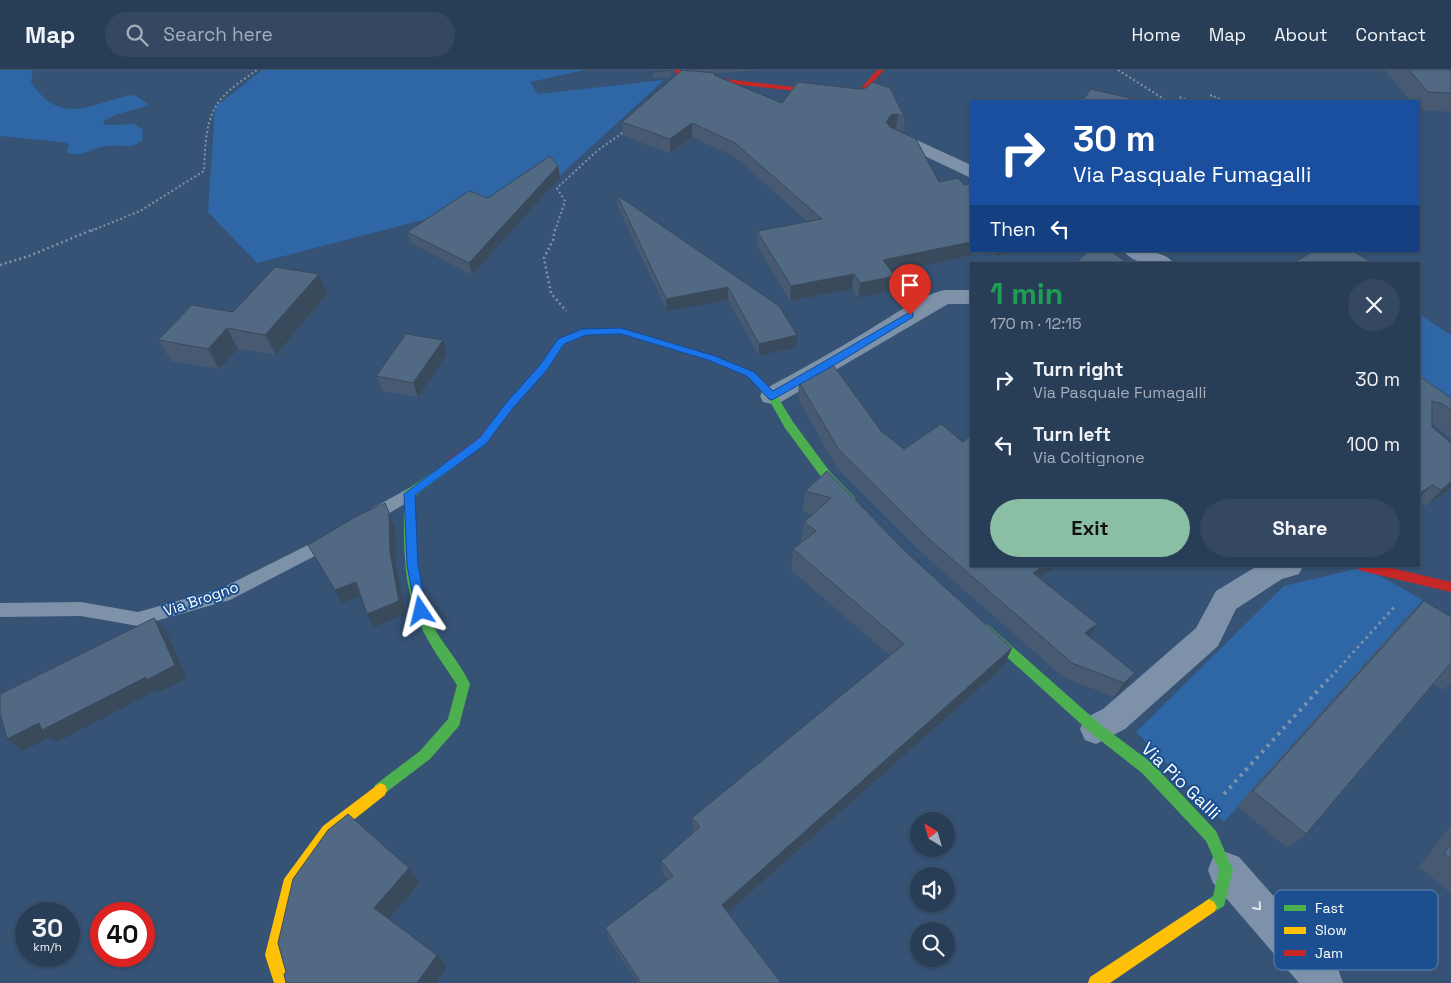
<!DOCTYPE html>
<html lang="en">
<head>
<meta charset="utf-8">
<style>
	body { margin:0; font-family:"Space Grotesk",sans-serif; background:#344961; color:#f1f3f6; height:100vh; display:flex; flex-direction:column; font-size:19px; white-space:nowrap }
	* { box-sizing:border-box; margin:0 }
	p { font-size:16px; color:#a5aeba }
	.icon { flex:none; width:28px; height:28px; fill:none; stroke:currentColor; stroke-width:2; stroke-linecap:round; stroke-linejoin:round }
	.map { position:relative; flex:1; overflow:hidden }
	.details { position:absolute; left:970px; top:192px; width:450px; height:305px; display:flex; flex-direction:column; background:#283e57; border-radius:0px; box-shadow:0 1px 4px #0004,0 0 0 1px #44576d }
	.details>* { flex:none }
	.top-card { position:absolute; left:970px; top:30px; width:450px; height:152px; border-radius:0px; box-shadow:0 1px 4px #0004,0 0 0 1px #44576d; background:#1a4fa0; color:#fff; overflow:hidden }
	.needle { width:32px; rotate:323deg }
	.fabs { position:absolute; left:910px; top:742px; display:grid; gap:10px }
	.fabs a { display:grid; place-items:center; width:45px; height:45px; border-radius:50%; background:#283e57; box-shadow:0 1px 4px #0004,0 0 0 1px #44576d; font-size:25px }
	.speed { position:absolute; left:15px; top:832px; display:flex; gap:10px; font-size:25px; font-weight:700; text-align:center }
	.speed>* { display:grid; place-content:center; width:65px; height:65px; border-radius:50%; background:#283e57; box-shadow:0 1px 4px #0004,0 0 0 1px #44576d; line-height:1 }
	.speed small { font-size:12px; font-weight:400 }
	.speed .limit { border:8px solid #d22; background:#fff; color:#111 }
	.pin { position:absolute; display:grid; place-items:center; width:42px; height:42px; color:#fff; margin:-51px -21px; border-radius:50% 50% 50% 0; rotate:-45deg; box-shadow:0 0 5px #0007 }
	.pin .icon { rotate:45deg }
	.me { position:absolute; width:55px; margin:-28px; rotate:350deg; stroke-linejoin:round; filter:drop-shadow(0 0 4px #0008) }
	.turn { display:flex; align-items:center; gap:18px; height:105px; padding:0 20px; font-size:22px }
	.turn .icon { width:65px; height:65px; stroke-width:2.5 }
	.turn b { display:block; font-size:35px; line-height:42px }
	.then { display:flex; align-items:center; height:48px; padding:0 20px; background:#0003; gap:10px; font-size:19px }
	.round { display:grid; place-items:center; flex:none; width:52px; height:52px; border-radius:26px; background:#344961 }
	.headline { display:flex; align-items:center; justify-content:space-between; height:85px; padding:0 20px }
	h1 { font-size:30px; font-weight:700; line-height:38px; color:#1e9e55 }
	.cta { display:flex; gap:10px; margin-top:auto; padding:10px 20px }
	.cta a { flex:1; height:58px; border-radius:30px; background:#8abfa5; color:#111; font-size:20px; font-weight:700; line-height:58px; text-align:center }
	.cta a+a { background:#344961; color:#f1f3f6 }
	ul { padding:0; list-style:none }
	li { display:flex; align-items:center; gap:15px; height:65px; padding:0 20px }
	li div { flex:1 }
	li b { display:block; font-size:19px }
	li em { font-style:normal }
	header { display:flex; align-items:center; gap:30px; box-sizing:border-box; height:70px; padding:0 25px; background:#283e57; border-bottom:1px solid #44576d }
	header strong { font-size:24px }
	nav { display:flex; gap:28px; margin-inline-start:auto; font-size:18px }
	.search { width:350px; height:45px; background:#344961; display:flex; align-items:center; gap:12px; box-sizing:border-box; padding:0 18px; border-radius:28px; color:#a5aeba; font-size:19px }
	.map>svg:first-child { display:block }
	.green { fill:#2f66a5 }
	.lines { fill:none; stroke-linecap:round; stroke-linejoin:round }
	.path-far3 { stroke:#7d92a8; stroke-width:2; stroke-dasharray:2 2.5; stroke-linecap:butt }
	.path-far2 { stroke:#7d92a8; stroke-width:2.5; stroke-dasharray:2 3; stroke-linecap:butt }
	.path-far1 { stroke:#7d92a8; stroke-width:3; stroke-dasharray:2.5 4; stroke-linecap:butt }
	.path { stroke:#7d92a8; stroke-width:4; stroke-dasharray:3 5; stroke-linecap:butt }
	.lane { fill:#7d92a8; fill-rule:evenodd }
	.street { fill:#7d92a8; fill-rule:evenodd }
	.fast { fill:#4caf50; fill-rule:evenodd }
	.slow { fill:#ffc107; fill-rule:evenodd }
	.jam { fill:#c62828; fill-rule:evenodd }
	.wall { fill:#475a72 }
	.shaded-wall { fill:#394a5c }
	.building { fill:#526984; stroke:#394a5c }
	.oneway { stroke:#e5e9ee }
	.route { fill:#1a73e8; stroke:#114b97 }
	.labels { text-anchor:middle; stroke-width:4; stroke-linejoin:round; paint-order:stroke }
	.street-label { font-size:15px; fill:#fff; stroke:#1b4f8f }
	.near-street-label { font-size:18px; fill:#fff; stroke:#1b4f8f }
	.key { fill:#1b4f8f; stroke:#5f84b1; stroke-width:1 }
	.key-label { font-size:14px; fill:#fff }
</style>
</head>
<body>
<header>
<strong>Map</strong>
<div class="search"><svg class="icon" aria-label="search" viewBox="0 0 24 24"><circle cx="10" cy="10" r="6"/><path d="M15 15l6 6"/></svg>Search here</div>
<nav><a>Home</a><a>Map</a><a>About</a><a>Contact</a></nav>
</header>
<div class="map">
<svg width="1451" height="913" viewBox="0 0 1451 913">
	<rect width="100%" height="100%" fill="#365274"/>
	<g class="green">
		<path d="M0,0H33L31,12C60,56 89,35 129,25L136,26L149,35L115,45L103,52L105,55L135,54L143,60L142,71C129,80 120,74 106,76C92,78 82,88 67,83L69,74L61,72L0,66Z"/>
		<polygon points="262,0 585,0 530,12 538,24 664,10 554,111 442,145 257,193 208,142 215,37"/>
		<polygon points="1419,244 1451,265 1451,331 1419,309"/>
		<polygon points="1364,497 1423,530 1224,752 1136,662 1284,516"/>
	</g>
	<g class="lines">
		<g class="path-far3">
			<polyline points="1118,0 1167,31"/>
			<polyline points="1179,31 1179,27 1189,31"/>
			<polyline points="1211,31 1211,25 1224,31"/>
			<path d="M91,161L140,141L204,101C205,81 205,54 216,36C225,21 243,10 257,0"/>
			<polyline points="555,161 565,131 557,118 597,81 625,61"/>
		</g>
		<g class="path-far2">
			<polyline points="555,159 553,170 544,188 551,223 566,241"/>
			<polyline points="0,195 29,186 94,159"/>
		</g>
		<polyline class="path-far1" points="1331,607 1395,536"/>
		<polyline class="path" points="1224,724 1332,605"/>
		<g class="lane">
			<polygon points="409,418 415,420 417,424 415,428 374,452 368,454 362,452 360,448 362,444"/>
			<polygon points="330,464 336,465 338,470 336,475 230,530 138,556 81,546 0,547 0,533 81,532 138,542 220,519"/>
		</g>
		<g class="street">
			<polygon points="895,60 971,95 971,108 889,69 886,65 889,61"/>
			<path d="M1124,181C1140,181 1164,179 1174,194C1158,194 1134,196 1124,181Z"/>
			<path d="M944,220H971V234H948L781,332L772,334L763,332L760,326L763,320C798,301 833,282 867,261C891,247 917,227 944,220Z"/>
			<polygon points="1257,496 1303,496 1299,504 1282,509 1236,539 1218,576 1125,659 1096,674 1085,670 1080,659 1085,648 1103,639 1196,558 1216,521"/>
			<polygon points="1226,782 1239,787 1338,899 1343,913 1299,913 1213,813 1208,800 1213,787"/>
		</g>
		<g class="fast">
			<polygon points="621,258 714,286 754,302 776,324 793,352 830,402 855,428 856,431 855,434 847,434 822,408 785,358 768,328 748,306 708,290 621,264 586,265 564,274 556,286 550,286 548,284 558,270 582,260"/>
			<path d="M452,389L456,390L457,393L456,396L415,426C416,467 413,514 431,552C442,574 460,592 470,614L459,656L430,689L380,727L375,725L373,720L375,715L420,681L448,649L457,615C442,592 424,568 415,542C402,505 404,463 404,424L405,421Z"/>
			<polygon points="983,553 987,554 1101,655 1152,693 1216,761 1233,800 1224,836 1209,845 1204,842 1201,837 1204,832 1213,826 1219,800 1206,771 1142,703 1091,663 979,562 977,558 979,554"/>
		</g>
		<g class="slow">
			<polygon points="380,713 385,715 387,720 385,725 333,766 296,817 281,885 290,913 274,913 265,885 284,809 323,756"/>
			<polygon points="1209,829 1214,832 1217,837 1214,842 1110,913 1088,913 1090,907"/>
		</g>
		<g class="jam">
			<polygon points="674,0 680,0 682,4 856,24 877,0 884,0 858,28 680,8 678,7"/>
			<polygon points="553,281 558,284 547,300 513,338 486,374 456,396 448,396 447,393 448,390 478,368 505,334 541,296 550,282"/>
			<polygon points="1356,496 1383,496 1451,512 1451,522 1362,501 1358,499"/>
		</g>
	</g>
	<g class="wall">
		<polygon points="670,0 671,7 653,8 653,2"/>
		<polygon points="682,0 764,0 719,3 711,3 715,3 715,6 782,33 859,19 905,48 903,62 894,58 971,181 1016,181 995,186 993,183 972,185 893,203 892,221 858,228 852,219 790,231 757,176 757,161 808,152 735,87 692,67 670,83 623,66 622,52"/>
		<polygon points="1385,0 1451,0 1451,42 1419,40 1419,31 1410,31"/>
		<polygon points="558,96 560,107 472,205 411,173 407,162 488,128"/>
		<polygon points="617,125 779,236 796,277 759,286 728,230 667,241 618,137"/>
		<polygon points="327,224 276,285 238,279 219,299 171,291 158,270 233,242"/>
		<polygon points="447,284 418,327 382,321 376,306"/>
		<polygon points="1419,306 1451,328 1451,369 1432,353 1432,357 1451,418 1426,436 1419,432"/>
		<polygon points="799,312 971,496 1057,496 1040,509 1090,566 1135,603 1125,617 1114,627 1063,607 924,485 836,397 798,328"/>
		<polygon points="827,401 907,483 1012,578 1003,597 728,843 781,913 638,913 610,871 605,858 668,810 663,805 661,791 693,762 692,748 890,586 791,500 793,479 801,473 804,452 812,445 803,442 805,421"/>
		<polygon points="1424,531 1451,547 1451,613 1443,620 1434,614 1306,764 1287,778 1237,736 1405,549"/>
		<polygon points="1451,755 1451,823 1419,797"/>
	</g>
	<g class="shaded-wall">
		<polygon points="898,44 896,58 889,59 886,52 891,45"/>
		<polygon points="692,53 692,67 670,83 670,69"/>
		<polygon points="558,96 560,107 472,205 469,193"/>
		<polygon points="971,172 971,181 973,181 972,185 881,205 883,190"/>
		<polygon points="996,181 1016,181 995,186"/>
		<polygon points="319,204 327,224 276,285 265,265"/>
		<polygon points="854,204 852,219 790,231 791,216"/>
		<polygon points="895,206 892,221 858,228 860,213"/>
		<polygon points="728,217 728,230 667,241 666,229"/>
		<polygon points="227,258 238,279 219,299 208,279"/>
		<polygon points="797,265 796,277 759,286 759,274"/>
		<polygon points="443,270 447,284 418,327 413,313"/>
		<polygon points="1451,412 1451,418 1426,436 1441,420"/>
		<polygon points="1432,415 1419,429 1419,424"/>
		<polygon points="385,433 395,457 396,495 406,544 374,557 367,544"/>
		<polygon points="1043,496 1057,496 1026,519 1033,503"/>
		<polygon points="356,512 363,525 342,533 335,520"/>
		<polygon points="154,548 166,561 187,608 160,622 157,620 57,672 50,667 23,681 7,669"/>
		<polygon points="1097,554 1088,569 1085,563"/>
		<polygon points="1012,578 1003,597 722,848 722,835"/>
		<polygon points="1135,603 1125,617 1114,627 1124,613"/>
		<polygon points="409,798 420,812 387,851 374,838"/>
		<polygon points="437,885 447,896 436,913 417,913"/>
	</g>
	<g class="building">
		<polygon points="653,0 670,0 653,2"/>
		<polygon points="682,0 715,3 714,5 782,33 798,12 859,19 866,18 872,12 890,18 905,48 898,44 891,45 886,52 890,57 916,69 939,112 958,108 964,115 971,114 971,172 883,190 895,206 860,213 854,204 791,216 757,161 822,149 735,73 692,53 670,69 622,52"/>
		<polygon points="1409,0 1451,0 1451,23 1428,22"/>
		<polygon points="1091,19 1138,30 1137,31 1082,31"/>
		<polygon points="550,86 558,96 469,193 407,162 469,121 488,128"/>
		<polygon points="617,125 779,236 797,265 759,274 728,217 666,229"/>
		<polygon points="1089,181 1110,181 1122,189 1134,194 1074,194"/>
		<polygon points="1314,181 1352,181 1370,191 1366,194 1291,194"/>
		<polygon points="275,197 319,204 265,265 227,258 208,279 158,270 192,235 233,242"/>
		<polygon points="406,264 443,270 413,313 376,306"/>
		<polygon points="831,292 881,361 904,379 941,354 963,372 971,365 971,496 1043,496 1033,503 1097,554 1085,563 1135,603 1124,613 1072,593 929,469 839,380 799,312"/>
		<polygon points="1419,306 1451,328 1451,340 1443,334 1432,331 1432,357 1451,373 1451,412 1441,420 1432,415 1419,424"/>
		<polygon points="827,401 907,483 1012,578 722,835 781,913 641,913 605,858 673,806 661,791 700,757 692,748 904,574 793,479 816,461 804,452 831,428 805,421"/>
		<polygon points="385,433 389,443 390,482 399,531 367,544 356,512 335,520 308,475 357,446"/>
		<polygon points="1424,531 1451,547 1451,595 1450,594 1306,764 1253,721"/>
		<polygon points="154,548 175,595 147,610 146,607 42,660 39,653 7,669 0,643 0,624"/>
		<polygon points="348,744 409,798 374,838 437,885 417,913 286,913 284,904 286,902 278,873 293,809 328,760"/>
		<polygon points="1451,774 1451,789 1444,783"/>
	</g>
	<defs><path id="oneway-chevron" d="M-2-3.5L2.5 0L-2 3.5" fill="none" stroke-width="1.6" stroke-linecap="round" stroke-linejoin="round" transform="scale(1.25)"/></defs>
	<use class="oneway" href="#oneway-chevron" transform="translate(1258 837) rotate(49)"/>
	<polygon class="route" points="910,242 913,243 913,247 836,294 772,330 769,329 747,306 708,290 621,264 586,265 564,274 547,300 513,338 486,374 415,425 418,495 427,541 425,544 416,544 407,495 404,424 479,368 506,333 540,295 558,269 582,259 621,258 715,286 754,302 773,321"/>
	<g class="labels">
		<g class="street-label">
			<text transform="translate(201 529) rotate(-19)" y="5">Via Brogno</text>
		</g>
		<g class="near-street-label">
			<text transform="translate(1181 711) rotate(44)" y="6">Via Pio Gallli</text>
		</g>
	</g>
	<rect x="1274" y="820" width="164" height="80" rx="8" class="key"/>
	<rect x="1284" y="835" width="22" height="6" fill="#4caf50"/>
	<rect x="1284" y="857" width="22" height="7" fill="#ffc107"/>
	<rect x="1284" y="880" width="22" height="6" fill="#c62828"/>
	<g class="key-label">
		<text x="1315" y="843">Fast</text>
		<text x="1315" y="865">Slow</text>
		<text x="1315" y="888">Jam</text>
	</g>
</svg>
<div class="fabs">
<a><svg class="needle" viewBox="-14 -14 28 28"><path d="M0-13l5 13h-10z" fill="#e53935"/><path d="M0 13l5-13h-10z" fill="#a5aeba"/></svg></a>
<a><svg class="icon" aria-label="sound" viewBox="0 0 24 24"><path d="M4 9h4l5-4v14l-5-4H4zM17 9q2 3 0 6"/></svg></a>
<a><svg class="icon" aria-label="search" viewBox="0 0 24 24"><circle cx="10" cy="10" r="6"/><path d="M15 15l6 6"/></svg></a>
</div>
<div class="speed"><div>30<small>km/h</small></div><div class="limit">40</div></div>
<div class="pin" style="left:910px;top:245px;background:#d93025"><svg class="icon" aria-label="arrive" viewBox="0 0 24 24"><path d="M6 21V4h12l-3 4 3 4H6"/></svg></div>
<svg class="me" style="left:421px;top:541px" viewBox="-20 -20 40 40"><path d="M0-17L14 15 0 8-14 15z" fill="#1a73e8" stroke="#fff" stroke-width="4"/></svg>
<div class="top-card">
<div class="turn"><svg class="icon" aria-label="right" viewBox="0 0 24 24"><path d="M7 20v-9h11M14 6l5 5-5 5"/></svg><div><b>30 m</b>Via Pasquale Fumagalli</div></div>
<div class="then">Then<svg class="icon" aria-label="left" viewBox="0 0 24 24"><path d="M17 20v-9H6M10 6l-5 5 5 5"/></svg></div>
</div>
<section class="details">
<div class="headline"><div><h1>1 min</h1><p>170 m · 12:15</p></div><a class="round"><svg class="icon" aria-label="close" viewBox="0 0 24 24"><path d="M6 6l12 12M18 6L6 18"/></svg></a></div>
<ul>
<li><svg class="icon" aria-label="right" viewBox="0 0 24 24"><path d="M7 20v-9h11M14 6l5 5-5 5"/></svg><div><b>Turn right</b><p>Via Pasquale Fumagalli</p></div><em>30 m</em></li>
<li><svg class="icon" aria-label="left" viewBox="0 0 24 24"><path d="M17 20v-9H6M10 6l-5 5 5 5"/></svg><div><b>Turn left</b><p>Via Coltignone</p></div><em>100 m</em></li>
</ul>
<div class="cta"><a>Exit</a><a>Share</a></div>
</section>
</div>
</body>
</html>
